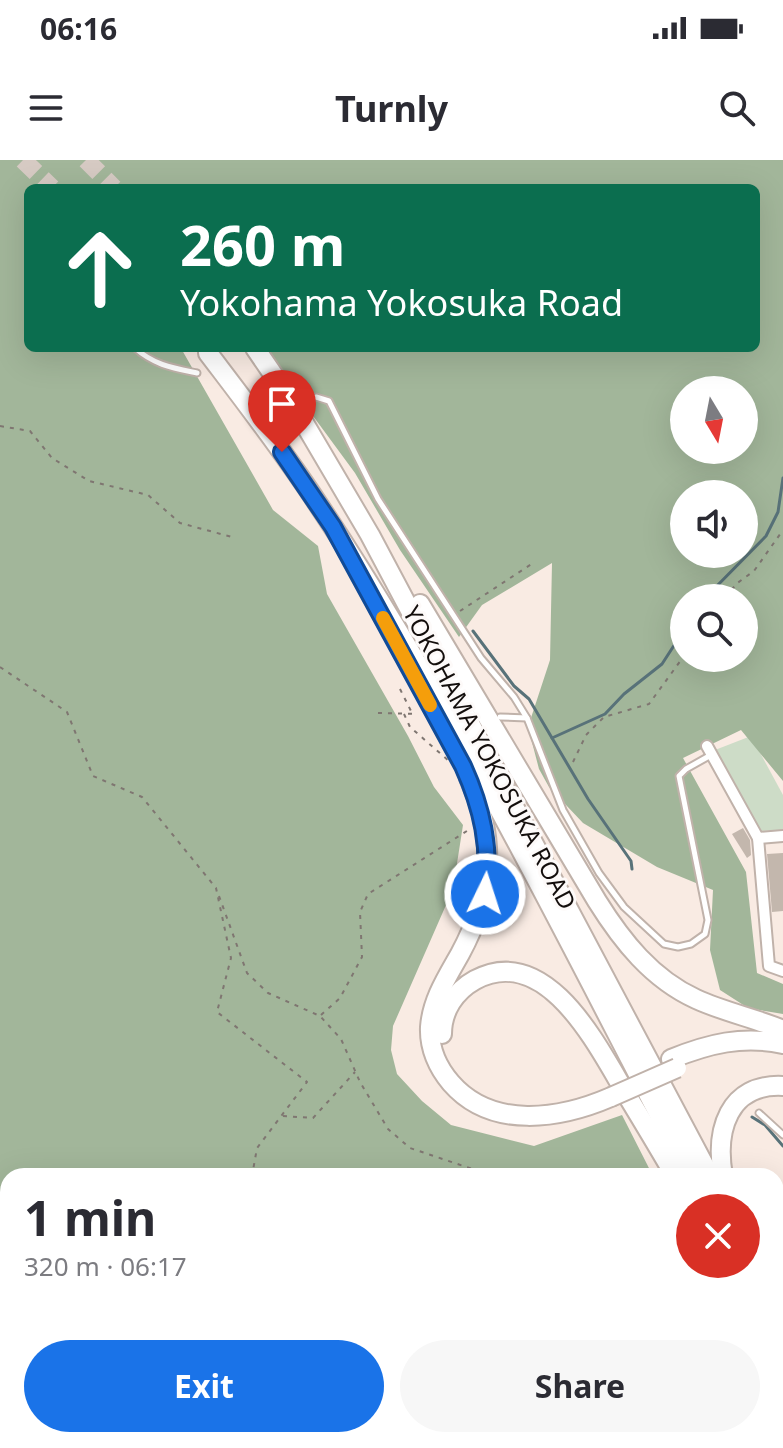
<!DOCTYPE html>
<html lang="en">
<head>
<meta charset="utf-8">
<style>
	body { margin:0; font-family:"Noto Sans",sans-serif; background:#f7f7f7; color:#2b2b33; height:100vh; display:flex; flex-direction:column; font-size:30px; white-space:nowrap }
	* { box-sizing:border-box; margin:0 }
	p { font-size:26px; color:#7c7c81 }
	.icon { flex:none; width:44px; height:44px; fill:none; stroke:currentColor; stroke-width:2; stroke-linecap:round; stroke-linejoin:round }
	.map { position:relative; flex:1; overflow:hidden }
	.side { position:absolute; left:0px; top:1008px; width:784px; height:280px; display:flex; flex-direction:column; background:#fff; border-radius:24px 24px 0 0; box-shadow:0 8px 32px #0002 }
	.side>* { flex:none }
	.banner { position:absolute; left:24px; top:24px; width:736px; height:168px; border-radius:12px; box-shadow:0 8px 32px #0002; background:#0b6e4f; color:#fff; overflow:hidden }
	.needle { width:52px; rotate:170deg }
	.tools { position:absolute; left:670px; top:216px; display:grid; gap:16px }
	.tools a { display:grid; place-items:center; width:88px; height:88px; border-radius:50%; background:#fff; box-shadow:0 8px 32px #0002; font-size:40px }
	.pin { position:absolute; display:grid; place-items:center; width:68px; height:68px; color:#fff; margin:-82px -34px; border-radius:50% 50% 50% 0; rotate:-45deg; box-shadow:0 0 8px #0007 }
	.pin .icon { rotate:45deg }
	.me { position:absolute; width:88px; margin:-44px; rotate:4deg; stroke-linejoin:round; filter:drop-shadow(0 0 6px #0008) }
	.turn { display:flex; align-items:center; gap:28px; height:168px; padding:0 24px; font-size:36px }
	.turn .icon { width:104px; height:104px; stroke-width:2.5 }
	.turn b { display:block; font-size:56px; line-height:68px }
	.round { display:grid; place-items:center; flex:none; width:84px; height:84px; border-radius:42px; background:#f7f7f7 }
	.headline { display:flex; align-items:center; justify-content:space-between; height:136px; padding:0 24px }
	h1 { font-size:48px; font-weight:700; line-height:60px }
	.primary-button { display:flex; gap:16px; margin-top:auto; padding:16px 24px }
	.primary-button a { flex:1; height:92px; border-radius:48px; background:#1a73e8; color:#fff; font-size:32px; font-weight:700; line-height:92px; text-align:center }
	.primary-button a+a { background:#f7f7f7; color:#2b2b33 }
	.status { display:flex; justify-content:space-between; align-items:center; height:56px; padding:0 40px; background:#fff; direction:ltr }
	.status svg { height:22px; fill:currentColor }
	header { display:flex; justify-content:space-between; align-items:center; height:104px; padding:0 24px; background:#fff; font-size:36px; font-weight:700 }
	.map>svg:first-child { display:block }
	.built { fill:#f3ded2 }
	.green { fill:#cddcc7 }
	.forest { fill:#a2b69a; fill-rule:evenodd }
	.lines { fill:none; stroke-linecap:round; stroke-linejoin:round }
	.stream { stroke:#587279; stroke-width:3 }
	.river { stroke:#769da8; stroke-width:18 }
	.building { fill:#c3b7ad }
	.street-tunnel { stroke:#d6cac3; stroke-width:10; stroke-dasharray:10 5; stroke-linecap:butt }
	.highway-tunnel { stroke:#d6cac3; stroke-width:18; stroke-dasharray:18 9; stroke-linecap:butt }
	.lane-casing { stroke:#c0b2aa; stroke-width:9 }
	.street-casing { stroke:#c0b2aa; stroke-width:14 }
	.highway-casing { stroke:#c0b2aa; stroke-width:22 }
	.path { stroke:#7f7671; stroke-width:2; stroke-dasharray:4 6; stroke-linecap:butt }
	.lane { stroke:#fff; stroke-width:5 }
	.street { stroke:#fff; stroke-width:10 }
	.highway { stroke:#fff; stroke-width:18 }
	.rail { stroke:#5f5753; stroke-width:3 }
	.highway-bridge-casing { stroke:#c0b2aa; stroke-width:22; stroke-linecap:butt }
	.highway-bridge { stroke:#fff; stroke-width:18 }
	.route-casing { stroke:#114b97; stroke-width:20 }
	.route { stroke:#1a73e8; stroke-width:14 }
	.slow { stroke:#f59e0b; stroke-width:14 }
	.labels { text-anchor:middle; stroke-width:6; stroke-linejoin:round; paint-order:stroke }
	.street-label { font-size:24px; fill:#130e0c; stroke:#fdfaf9 }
</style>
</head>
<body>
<div class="status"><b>06:16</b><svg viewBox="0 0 49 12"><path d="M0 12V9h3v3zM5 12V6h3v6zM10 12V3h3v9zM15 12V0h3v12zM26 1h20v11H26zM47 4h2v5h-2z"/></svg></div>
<header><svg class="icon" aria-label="menu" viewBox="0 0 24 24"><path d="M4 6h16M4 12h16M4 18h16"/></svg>Turnly<svg class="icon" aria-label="search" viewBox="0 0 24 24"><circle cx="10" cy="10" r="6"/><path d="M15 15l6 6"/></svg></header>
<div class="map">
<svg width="783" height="1288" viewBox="0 0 783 1288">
	<rect width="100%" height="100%" fill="#f9ebe3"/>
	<polygon class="built" points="683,1280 713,1280 738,1288 681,1288"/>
	<polygon class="green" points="751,576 783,635 783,670 760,671 715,590"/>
	<g class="forest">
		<path d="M0,0H783V621L741,570L683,598L746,712L757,813L783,824V854L748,848L720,830L710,790L713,730L657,707L583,663L549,627L539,609L528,567L550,500L552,403L482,445L459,477L400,390L355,313L263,188H756V28H28V188H187L182,190L273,350L318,386L327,434L408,576L434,627L463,665L453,729L393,866L391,890L397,914L422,941L451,965L534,986L622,955L653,1016H8V1099L0,1101ZM684,230H744V290H684ZM684,334H744V394H684ZM684,438H744V498H684Z"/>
		<polygon points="0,1193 8,1224 8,1280 41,1280 48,1288 0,1288"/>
		<polygon points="94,1280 520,1280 524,1288 92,1288"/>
		<polygon points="567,1280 669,1280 662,1288 582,1288"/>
	</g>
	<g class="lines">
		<g class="stream">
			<polyline points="705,438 766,376 778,352 783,318"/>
			<polyline points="473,471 514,526 529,539 588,639 631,701 632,709"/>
			<polyline points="552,578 605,554 624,534 662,504 684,470"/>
			<polyline points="752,957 765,965 783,986"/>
			<polyline points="782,1070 783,1068"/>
		</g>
		<polyline class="river" points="774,1280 778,1288"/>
	</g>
	<g class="building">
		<polygon points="743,668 750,680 751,695 747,698 732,674"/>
		<polygon points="783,693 783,751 772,752 767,694"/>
	</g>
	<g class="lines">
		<polyline class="street-tunnel" points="0,1238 8,1238"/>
		<g class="highway-tunnel">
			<polyline points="23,0 52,28"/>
			<polyline points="86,0 114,28"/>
		</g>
		<g class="lane-casing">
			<g id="lane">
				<path d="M135,188C154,205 173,208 197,213"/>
				<polyline points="316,237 329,241 378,339 481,498 514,537 527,558 563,650 599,713 624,747 664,784 678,787 691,784 705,774 708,760 679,616 686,609 711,595"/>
				<polyline points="500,557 527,558"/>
				<polyline points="759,953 783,975"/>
				<polyline points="776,1267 783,1279"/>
				<polyline points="543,1280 549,1288"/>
				<polyline points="569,1280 573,1288"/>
			</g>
		</g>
		<g class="street-casing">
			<g id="street">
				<polyline points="707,586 758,678 769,806 783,811"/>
				<polyline points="758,678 783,676"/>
				<polyline points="76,1280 82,1287"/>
			</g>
		</g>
		<g class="highway-casing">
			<g id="highway">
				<polyline points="255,188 290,239 370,375 710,1016"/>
				<path d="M208,193C246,243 284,292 318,344C460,557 572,790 691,1016"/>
				<path d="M420,444L597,741C622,781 652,819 696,839C724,852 755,858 783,870"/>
				<path d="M469,618C497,680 492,735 460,794C447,817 432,840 430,867C429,888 438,908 451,923C492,970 560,959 611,937"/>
				<path d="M442,874C442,851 455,831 475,820C546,782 597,885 625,932C642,960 659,988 675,1016"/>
				<path d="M671,899C708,884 743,875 783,884"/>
				<path d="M723,1016C715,971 728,923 783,926"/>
				<polyline points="776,1133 783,1147"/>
				<polyline points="776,1178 783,1191"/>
			</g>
		</g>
		<g class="path">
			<polyline points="0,266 30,271 52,298 89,321 148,335 180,363 232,377"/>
			<polyline points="726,438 736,424 754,411 783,370"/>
			<polyline points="460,451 533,403"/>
			<polyline points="0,507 67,552 93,616 142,637 216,728 231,798 217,852 307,922 257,988 252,1016"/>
			<polyline points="400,529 412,553"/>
			<polyline points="378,553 418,554"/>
			<polyline points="404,554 410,567 457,608"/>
			<polyline points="573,602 586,575 604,557 649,544 684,496"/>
			<polyline points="219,736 247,813 268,833 320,856 341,879 360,922 388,969 410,988 493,1016"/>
			<polyline points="321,855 340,838 362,797 360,752 368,734 470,669"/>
			<polyline points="283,956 313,958 355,912"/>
			<polyline points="0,1222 8,1225"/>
			<polyline points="91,1281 96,1288"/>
			<polyline points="233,1288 239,1280"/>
			<polyline points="275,1288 277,1280"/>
		</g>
		<use href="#lane" class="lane"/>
		<use href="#street" class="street"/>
		<use href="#highway" class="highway"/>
		<g class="rail">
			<polyline points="0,1149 2,1149"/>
			<polyline points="0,1165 1,1165"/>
			<polyline points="682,1281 699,1288"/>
		</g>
		<g class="highway-bridge-casing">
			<polyline id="highway-bridge" points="611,937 677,908"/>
		</g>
		<use href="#highway-bridge" class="highway-bridge"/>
	</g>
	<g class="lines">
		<g class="route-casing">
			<path id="route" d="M282,292L333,367L463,606C482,648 491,688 485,734"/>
		</g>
		<use href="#route" class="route"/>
		<polyline class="slow" points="383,458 430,545"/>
	</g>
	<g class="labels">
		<g class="street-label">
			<text transform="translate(489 598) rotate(62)" y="8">YOKOHAMA YOKOSUKA ROAD</text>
		</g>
	</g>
</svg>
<div class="tools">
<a><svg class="needle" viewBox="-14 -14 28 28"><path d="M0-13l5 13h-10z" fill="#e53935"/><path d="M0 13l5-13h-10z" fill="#7c7c81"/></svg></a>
<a><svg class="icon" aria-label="sound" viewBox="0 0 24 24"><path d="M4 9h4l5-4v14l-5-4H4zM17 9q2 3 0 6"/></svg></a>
<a><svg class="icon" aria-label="search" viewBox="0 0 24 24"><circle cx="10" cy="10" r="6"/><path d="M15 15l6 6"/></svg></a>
</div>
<div class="pin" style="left:282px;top:292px;background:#d93025"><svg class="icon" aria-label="arrive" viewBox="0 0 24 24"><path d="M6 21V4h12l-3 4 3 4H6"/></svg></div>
<svg class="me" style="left:485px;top:734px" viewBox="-20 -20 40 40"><circle r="17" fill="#1a73e8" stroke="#fff" stroke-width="3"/><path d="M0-11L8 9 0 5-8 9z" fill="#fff"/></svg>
<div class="banner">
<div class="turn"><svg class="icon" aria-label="ahead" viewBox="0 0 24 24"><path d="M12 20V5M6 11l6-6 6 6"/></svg><div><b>260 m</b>Yokohama Yokosuka Road</div></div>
</div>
<section class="side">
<div class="headline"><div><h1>1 min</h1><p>320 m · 06:17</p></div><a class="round" style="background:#d93025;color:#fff"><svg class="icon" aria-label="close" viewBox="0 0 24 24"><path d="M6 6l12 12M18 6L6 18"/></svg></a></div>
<div class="primary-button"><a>Exit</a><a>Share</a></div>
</section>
</div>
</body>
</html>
